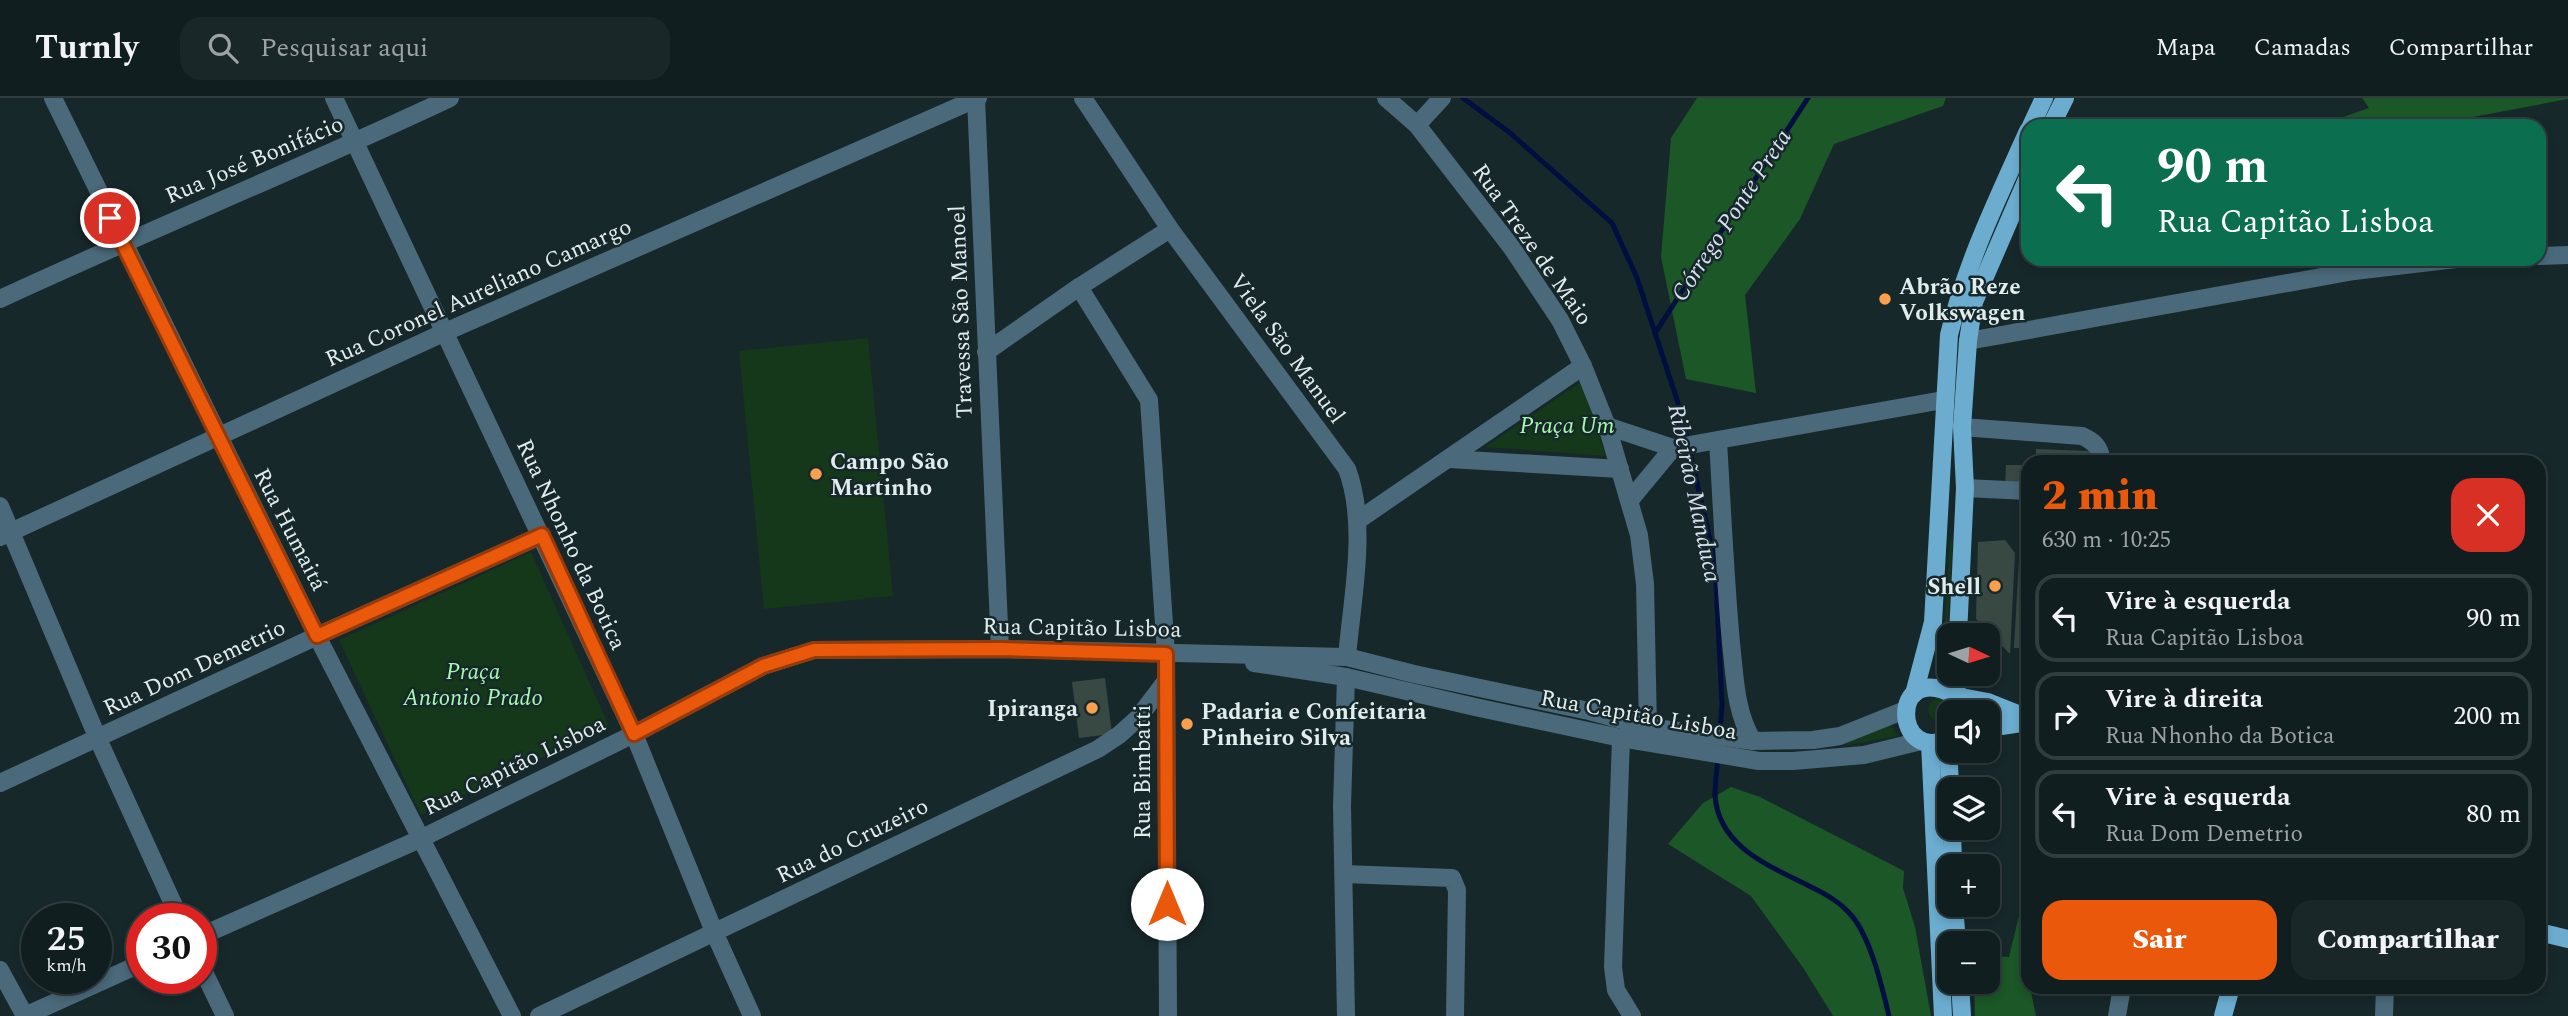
<!DOCTYPE html>
<html lang="pt">
<head>
<meta charset="utf-8">
<style>
	body { margin:0; font-family:Spectral,serif; background:#1a2729; color:#f1f3f6; height:100vh; display:flex; flex-direction:column; font-size:26px; white-space:nowrap }
	* { box-sizing:border-box; margin:0 }
	p { font-size:23px; color:#9ca2a5 }
	.icon { flex:none; width:38px; height:38px; fill:none; stroke:currentColor; stroke-width:2; stroke-linecap:round; stroke-linejoin:round }
	.map { position:relative; flex:1; overflow:hidden }
	.panel { position:absolute; left:2021px; top:357px; width:525px; height:539px; display:flex; flex-direction:column; background:#111e20; border-radius:21px; box-shadow:0 4px 10px #0003,0 0 0 2px #303c3e }
	.panel>* { flex:none }
	.guide { position:absolute; left:2021px; top:21px; width:525px; height:147px; border-radius:21px; box-shadow:0 4px 10px #0003,0 0 0 2px #303c3e; background:#0b6e4f; color:#fff; overflow:hidden }
	.needle { width:46px; rotate:94deg }
	.controls { position:absolute; left:1937px; top:525px; display:grid; gap:14px }
	.controls a { display:grid; place-items:center; width:63px; height:63px; border-radius:14px; background:#111e20; box-shadow:0 4px 10px #0003,0 0 0 2px #303c3e; font-size:35px }
	.speed { position:absolute; left:21px; top:805px; display:flex; gap:14px; font-size:35px; font-weight:700; text-align:center }
	.speed>* { display:grid; place-content:center; width:91px; height:91px; border-radius:50%; background:#111e20; box-shadow:0 4px 10px #0003,0 0 0 2px #303c3e; line-height:1 }
	.speed small { font-size:18px; font-weight:400 }
	.speed .limit { border:10px solid #d22; background:#fff; color:#111 }
	.pin { position:absolute; display:grid; place-items:center; width:60px; height:60px; color:#fff; margin:-30px; border:4px solid #fff; border-radius:50%; box-shadow:0 2px 7px #0007 }
	.me { position:absolute; width:77px; margin:-38px; rotate:0deg; stroke-linejoin:round; filter:drop-shadow(0 0 5px #0008) }
	.turn { display:flex; align-items:center; gap:24px; height:147px; padding:0 21px; font-size:32px }
	.turn .icon { width:91px; height:91px; stroke-width:2.5 }
	.turn b { display:block; font-size:49px; line-height:60px }
	.round { display:grid; place-items:center; flex:none; width:74px; height:74px; border-radius:21px; background:#1a2729 }
	.head { display:flex; align-items:center; justify-content:space-between; height:119px; padding:0 21px }
	h1 { font-size:42px; font-weight:800; line-height:52px; color:#ea580c }
	.primary-button { display:flex; gap:14px; margin-top:auto; padding:14px 21px }
	.primary-button a { flex:1; height:80px; border-radius:21px; background:#ea580c; color:#fff; font-size:28px; font-weight:800; line-height:80px; text-align:center }
	.primary-button a+a { background:#1a2729; color:#f1f3f6 }
	ul { padding:0; list-style:none }
	li { display:flex; align-items:center; gap:21px; height:88px; margin:0 14px 10px; padding:0 7px; border:4px solid #303c3e; border-radius:21px }
	li div { flex:1 }
	li b { display:block; font-size:26px }
	li em { font-style:normal }
	header { display:flex; align-items:center; gap:42px; box-sizing:border-box; height:98px; padding:0 35px; background:#111e20; border-bottom:2px solid #303c3e }
	header strong { font-size:33px }
	nav { display:flex; gap:38px; margin-inline-start:auto; font-size:24px }
	.search { width:490px; height:63px; background:#1a2729; display:flex; align-items:center; gap:18px; box-sizing:border-box; padding:0 24px; border-radius:21px; color:#9ca2a5; font-size:26px }
	.map>svg:first-child { display:block }
	.green { fill:#15371a }
	.forest { fill:#1b5727 }
	.lines { fill:none; stroke-linecap:round; stroke-linejoin:round }
	.stream { stroke:#000e40; stroke-width:5 }
	.building { fill:#384944 }
	.minor { stroke:#4a697a; stroke-width:18 }
	.major { stroke:#6baccf; stroke-width:18 }
	.route-casing { stroke:#983908; stroke-width:18 }
	.route { stroke:#ea580c; stroke-width:12 }
	.poi-dot { fill:#f9a04c; stroke:#17282a; stroke-width:2.5 }
	.labels { text-anchor:middle; stroke-width:5; stroke-linejoin:round; paint-order:stroke }
	.street-label { font-size:23px; fill:#e1eced; stroke:#17282a }
	.poi-label { font-size:23px; font-weight:bold; fill:#e1eced; stroke:#17282a; text-anchor:start }
	.park-label { font-size:23px; font-style:italic; fill:#a6f9af; stroke:#17282a }
	.water-label { font-size:24px; font-style:italic; fill:#d7e0f1; stroke:#17282a }
</style>
</head>
<body>
<header>
<strong>Turnly</strong>
<div class="search"><svg class="icon" aria-label="search" viewBox="0 0 24 24"><circle cx="10" cy="10" r="6"/><path d="M15 15l6 6"/></svg>Pesquisar aqui</div>
<nav><a>Mapa</a><a>Camadas</a><a>Compartilhar</a></nav>
</header>
<div class="map">
<svg width="2568" height="918" viewBox="0 0 2568 918">
	<rect width="100%" height="100%" fill="#17282a"/>
	<g class="green">
		<polygon points="868,240 893,498 764,511 739,253"/>
		<polygon points="1581,284 1606,358 1485,349"/>
		<polygon points="1953,437 1947,547 1949,561 1938,561 1944,537 1950,444"/>
		<polygon points="531,454 609,628 421,717 339,542"/>
		<path d="M1936,600H1943L1951,608L1949,619L1945,623L1933,622C1926,614 1927,606 1936,600Z"/>
		<polygon points="1887,623 1898,638 1843,648"/>
	</g>
	<g class="forest">
		<polygon points="1697,0 1946,0 1943,8 1834,46 1800,121 1745,197 1756,295 1686,281 1661,159 1671,40"/>
		<polygon points="2362,0 2568,0 2568,1 2425,28 2317,28 2369,10"/>
		<polygon points="1731,689 1760,699 1904,773 1903,790 1915,829 1931,918 1833,918 1804,871 1751,798 1668,746 1703,705"/>
		<polygon points="2028,781 2028,889 2030,889 2036,918 1975,918 1974,884 1988,884 1988,858 2009,859"/>
	</g>
	<g class="lines">
		<g class="stream">
			<polyline points="1463,0 1509,34 1612,125 1637,180 1681,314 1715,464 1722,606 1720,636"/>
			<polyline points="1655,235 1808,0"/>
			<path d="M1718,659C1717,672 1715,685 1715,697C1718,749 1770,768 1809,788C1826,796 1840,804 1852,818C1871,841 1882,889 1889,918"/>
		</g>
	</g>
	<g class="building">
		<polygon points="2036,351 2089,353 2093,364 2036,364"/>
		<polygon points="2006,367 2028,367 2028,389 2005,388"/>
		<polygon points="2005,442 2015,455 2010,556 1976,521 1978,444"/>
		<polygon points="2019,461 2028,461 2028,550 2014,550"/>
		<polygon points="1105,580 1112,636 1079,640 1072,584"/>
	</g>
	<g class="lines">
		<g class="minor">
			<polyline points="53,0 317,538 512,918"/>
			<polyline points="334,0 634,636 715,836 752,918"/>
			<path d="M1083,0L1170,131L1347,371C1368,427 1352,500 1347,559"/>
			<polyline points="1386,0 1417,27 1512,150 1560,222 1583,268 1607,328 1639,437 1645,486 1648,629"/>
			<polyline points="976,1 1000,551"/>
			<polyline points="1417,27 1442,0"/>
			<polyline points="2539,158 2568,157"/>
			<polyline points="1079,189 1149,302 1166,556 1168,918"/>
			<path d="M0,201C149,132 301,70 450,0"/>
			<polyline points="1968,243 2354,173 2456,161"/>
			<polyline points="986,254 1079,189 1170,131"/>
			<polyline points="1607,328 1673,350 1943,302"/>
			<path d="M1962,329L2082,338C2095,344 2100,349 2102,364"/>
			<path d="M1718,343C1722,410 1725,478 1731,545C1735,579 1735,614 1753,643"/>
			<polyline points="1449,361 1620,371"/>
			<polyline points="1965,390 2028,393"/>
			<polyline points="1630,402 1673,350"/>
			<polyline points="0,408 98,641 180,821"/>
			<polyline points="1357,423 1583,268"/>
			<polyline points="0,439 443,235 978,0"/>
			<polyline points="1254,565 1346,579 1475,609 1621,640 1759,663 1793,663 1864,657 1921,643"/>
			<polyline points="1621,640 1613,869 1616,892 1632,918"/>
			<polyline points="0,685 317,538 542,437"/>
			<polyline points="1344,776 1452,780 1457,792 1455,918"/>
			<polyline points="201,838 420,741 634,636 763,568 814,552 1000,551 1347,559 1414,576 1589,613 1648,629 1753,643 1813,642 1840,638 1905,612"/>
			<polyline points="201,868 225,918"/>
			<polyline points="0,872 25,918"/>
			<polyline points="25,918 142,865"/>
			<polyline points="539,918 1098,651 1119,637 1138,620 1166,583"/>
			<polyline points="1346,918 1342,708 1346,579"/>
			<polyline points="2117,918 2122,889"/>
			<polyline points="2384,918 2385,889"/>
		</g>
		<g class="major">
			<polyline points="2031,28 2044,0"/>
			<polyline points="2051,28 2065,0"/>
			<polyline points="1958,537 1965,390 1962,329 1968,243 1974,204 2028,79"/>
			<path d="M1914,596L1933,524L1949,237C1966,165 1998,100 2028,33"/>
			<polyline points="1956,598 1988,604 2028,620"/>
			<polyline points="1956,598 1957,576"/>
			<polyline points="1988,630 2028,624"/>
			<path d="M1950,639C1894,671 1887,559 1956,598L1961,614"/>
			<polyline points="1948,641 1950,691"/>
			<polyline points="1930,645 1943,918"/>
			<polyline points="1952,730 1953,768"/>
			<polyline points="1954,807 1957,845"/>
			<polyline points="2539,834 2568,841"/>
			<polyline points="1960,884 1962,918"/>
			<polyline points="2223,918 2231,889"/>
		</g>
	</g>
	<g class="lines">
		<g class="route-casing">
			<polyline id="route" points="110,120 317,538 542,437 634,636 763,568 814,552 1000,551 1166,556 1167,806"/>
		</g>
		<use href="#route" class="route"/>
	</g>
	<g class="poi-dot">
		<circle cx="1885" cy="201" r="7"/>
		<circle cx="816" cy="376" r="7"/>
		<circle cx="1995" cy="488" r="7"/>
		<circle cx="1092" cy="610" r="7"/>
		<circle cx="1187" cy="626" r="7"/>
	</g>
	<g class="labels">
		<g class="street-label">
			<text transform="translate(254 61) rotate(-23)" y="8">Rua José Bonifácio</text>
			<text transform="translate(1533 146) rotate(55)" y="8">Rua Treze de Maio</text>
			<text transform="translate(478 194) rotate(-24)" y="8">Rua Coronel Aureliano Camargo</text>
			<text transform="translate(960 214) rotate(-92)" y="8">Travessa São Manoel</text>
			<text transform="translate(1288 250) rotate(54)" y="8">Viela São Manuel</text>
			<text transform="translate(291 431) rotate(63)" y="8">Rua Humaitá</text>
			<text transform="translate(572 446) rotate(65)" y="8">Rua Nhonho da Botica</text>
			<text transform="translate(1082 529) rotate(1)" y="8">Rua Capitão Lisboa</text>
			<text transform="translate(194 569) rotate(-25)" y="8">Rua Dom Demetrio</text>
			<text transform="translate(1639 616) rotate(10)" y="8">Rua Capitão Lisboa</text>
			<text transform="translate(514 667) rotate(-26)" y="8">Rua Capitão Lisboa</text>
			<text transform="translate(1142 674) rotate(-90)" y="8">Rua Bimbatti</text>
			<text transform="translate(852 742) rotate(-26)" y="8">Rua do Cruzeiro</text>
		</g>
		<g class="poi-label">
			<text x="1899" y="196">Abrão Reze<tspan x="1899" dy="26">Volkswagen</tspan></text>
			<text x="830" y="371">Campo São<tspan x="830" dy="26">Martinho</tspan></text>
			<text x="1981" y="496" text-anchor="end">Shell</text>
			<text x="1078" y="618" text-anchor="end">Ipiranga</text>
			<text x="1201" y="621">Padaria e Confeitaria<tspan x="1201" dy="26">Pinheiro Silva</tspan></text>
		</g>
		<g class="park-label">
			<text x="1567" y="335">Praça Um</text>
			<text x="473" y="581">Praça<tspan x="473" dy="26">Antonio Prado</tspan></text>
		</g>
		<g class="water-label">
			<text transform="translate(1731 117) rotate(-57)" y="8">Córrego Ponte Preta</text>
			<text transform="translate(1695 395) rotate(78)" y="8">Ribeirão Manduca</text>
		</g>
	</g>
</svg>
<div class="controls">
<a><svg class="needle" viewBox="-14 -14 28 28"><path d="M0-13l5 13h-10z" fill="#e53935"/><path d="M0 13l5-13h-10z" fill="#9ca2a5"/></svg></a>
<a><svg class="icon" aria-label="sound" viewBox="0 0 24 24"><path d="M4 9h4l5-4v14l-5-4H4zM17 9q2 3 0 6"/></svg></a>
<a><svg class="icon" aria-label="layers" viewBox="0 0 24 24"><path d="M12 4l9 5-9 5-9-5zM3 14l9 5 9-5"/></svg></a>
<a>+</a>
<a>−</a>
</div>
<div class="speed"><div>25<small>km/h</small></div><div class="limit">30</div></div>
<div class="pin" style="left:110px;top:120px;background:#d93025"><svg class="icon" aria-label="arrive" viewBox="0 0 24 24"><path d="M6 21V4h12l-3 4 3 4H6"/></svg></div>
<svg class="me" style="left:1167px;top:806px" viewBox="-20 -20 40 40"><circle r="19" fill="#fff"/><path d="M0-13L10 11 0 6-10 11z" fill="#ea580c"/></svg>
<div class="guide">
<div class="turn"><svg class="icon" aria-label="left" viewBox="0 0 24 24"><path d="M17 20v-9H6M10 6l-5 5 5 5"/></svg><div><b>90 m</b>Rua Capitão Lisboa</div></div>
</div>
<section class="panel">
<div class="head"><div><h1>2 min</h1><p>630 m · 10:25</p></div><a class="round" style="background:#d93025;color:#fff"><svg class="icon" aria-label="close" viewBox="0 0 24 24"><path d="M6 6l12 12M18 6L6 18"/></svg></a></div>
<ul>
<li><svg class="icon" aria-label="left" viewBox="0 0 24 24"><path d="M17 20v-9H6M10 6l-5 5 5 5"/></svg><div><b>Vire à esquerda</b><p>Rua Capitão Lisboa</p></div><em>90 m</em></li>
<li><svg class="icon" aria-label="right" viewBox="0 0 24 24"><path d="M7 20v-9h11M14 6l5 5-5 5"/></svg><div><b>Vire à direita</b><p>Rua Nhonho da Botica</p></div><em>200 m</em></li>
<li><svg class="icon" aria-label="left" viewBox="0 0 24 24"><path d="M17 20v-9H6M10 6l-5 5 5 5"/></svg><div><b>Vire à esquerda</b><p>Rua Dom Demetrio</p></div><em>80 m</em></li>
</ul>
<div class="primary-button"><a>Sair</a><a>Compartilhar</a></div>
</section>
</div>
</body>
</html>
